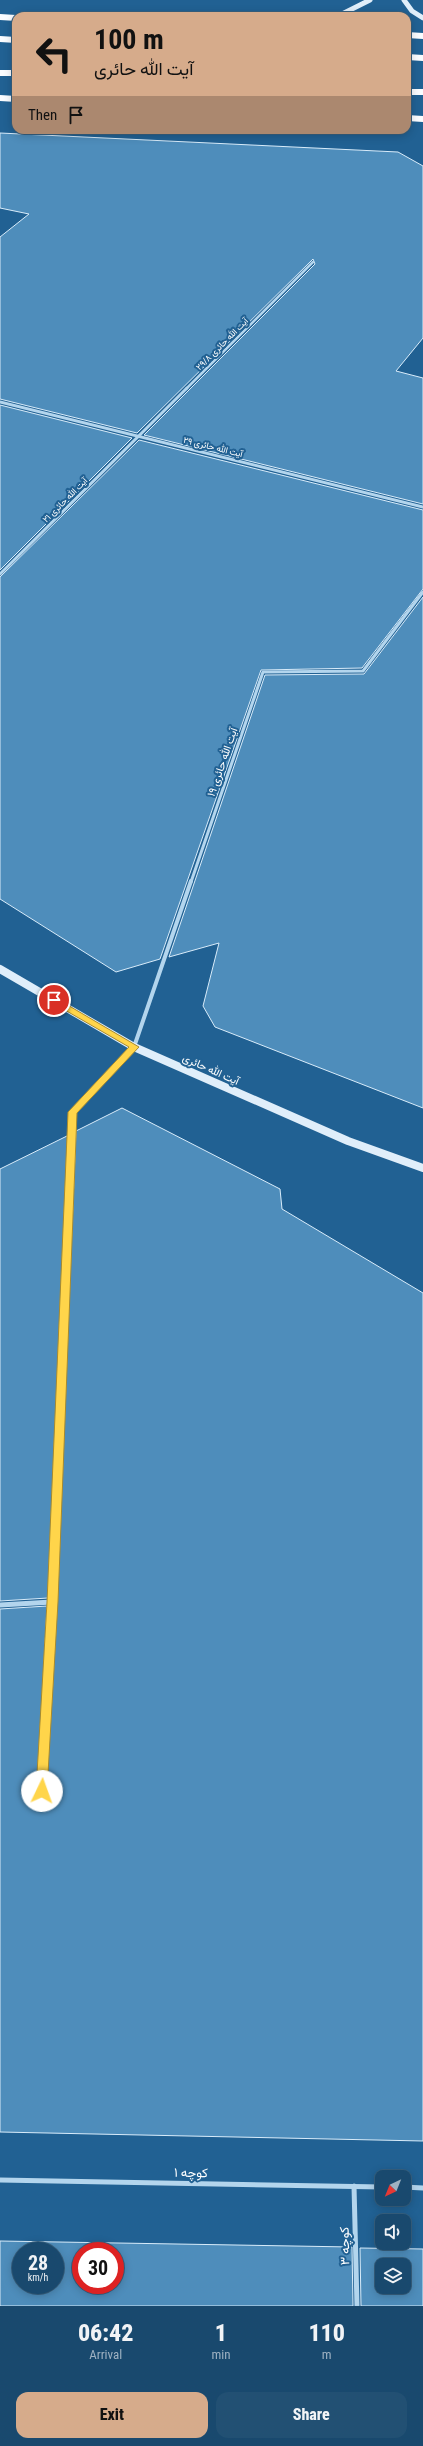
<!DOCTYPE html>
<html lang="en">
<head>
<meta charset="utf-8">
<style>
	body { margin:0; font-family:"Roboto Condensed",Vazirmatn,sans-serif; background:#225073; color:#f1f3f6; height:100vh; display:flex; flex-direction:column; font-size:15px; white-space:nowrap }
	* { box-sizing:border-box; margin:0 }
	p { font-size:13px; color:#9fb2c2 }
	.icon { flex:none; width:22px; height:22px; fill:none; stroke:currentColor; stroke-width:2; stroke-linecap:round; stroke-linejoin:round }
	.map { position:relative; height:2306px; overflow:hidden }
	.drawer { display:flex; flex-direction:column; background:#19496e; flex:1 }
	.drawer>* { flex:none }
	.top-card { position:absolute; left:12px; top:12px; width:399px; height:122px; border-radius:12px; box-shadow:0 2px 10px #0003,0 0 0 1px #376181; background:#d6ab8b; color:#111; overflow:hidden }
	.needle { width:26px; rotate:223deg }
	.tools { position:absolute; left:375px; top:2170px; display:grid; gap:8px }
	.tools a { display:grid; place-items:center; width:36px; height:36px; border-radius:8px; background:#19496e; box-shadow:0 2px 10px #0003,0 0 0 1px #376181; font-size:20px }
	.speed { position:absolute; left:12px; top:2242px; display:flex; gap:8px; font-size:20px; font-weight:700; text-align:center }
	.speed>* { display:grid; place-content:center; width:52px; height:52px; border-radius:50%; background:#19496e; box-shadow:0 2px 10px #0003,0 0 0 1px #376181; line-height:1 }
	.speed small { font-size:10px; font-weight:400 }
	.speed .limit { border:6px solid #d22; background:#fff; color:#111 }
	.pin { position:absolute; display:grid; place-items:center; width:34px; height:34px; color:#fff; margin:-17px; border:2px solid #fff; border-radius:50%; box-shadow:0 1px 4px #0007 }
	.me { position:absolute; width:44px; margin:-22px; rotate:3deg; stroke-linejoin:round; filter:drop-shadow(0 0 3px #0008) }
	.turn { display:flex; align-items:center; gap:14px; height:84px; padding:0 16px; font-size:18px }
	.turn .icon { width:52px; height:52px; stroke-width:2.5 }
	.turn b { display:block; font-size:28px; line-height:34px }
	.then { display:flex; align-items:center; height:38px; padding:0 16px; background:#0003; gap:8px; font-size:15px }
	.eta { display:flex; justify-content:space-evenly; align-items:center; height:68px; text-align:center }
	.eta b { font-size:24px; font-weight:800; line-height:28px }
	.button { display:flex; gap:8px; margin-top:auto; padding:8px 16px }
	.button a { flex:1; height:46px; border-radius:12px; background:#d6ab8b; color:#111; font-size:16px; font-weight:800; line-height:46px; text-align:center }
	.button a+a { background:#225073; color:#f1f3f6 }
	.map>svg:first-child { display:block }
	.building { fill:#4e8dbb; stroke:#d9ecfa; fill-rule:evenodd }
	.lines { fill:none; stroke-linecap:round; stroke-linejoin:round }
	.street-far3 { stroke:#b3d5ed; stroke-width:2.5 }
	.street-far2 { stroke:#b3d5ed; stroke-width:3 }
	.street-far1 { stroke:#b3d5ed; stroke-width:4 }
	.street { stroke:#b3d5ed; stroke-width:5 }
	.secondary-far1 { stroke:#e0eefa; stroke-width:5 }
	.secondary { stroke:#e0eefa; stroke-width:8 }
	.primary { stroke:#fafcff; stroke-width:6 }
	.route { fill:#ffd54a; stroke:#a68a30 }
	.labels { text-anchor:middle; stroke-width:4; stroke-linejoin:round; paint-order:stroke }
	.far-street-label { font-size:9px; fill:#fff; stroke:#216193 }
	.street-label { font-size:11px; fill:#fff; stroke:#216193 }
	.near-street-label { font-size:13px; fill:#fff; stroke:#216193 }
</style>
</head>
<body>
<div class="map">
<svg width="423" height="2306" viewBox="0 0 423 2306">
	<rect width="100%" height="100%" fill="#216193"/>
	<g class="building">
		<polygon points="0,133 398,152 423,166 423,338 396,371 423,378 423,504 144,435 315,264 313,259 137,433 0,399 0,237 29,214 0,208"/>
		<polygon points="0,405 132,438 0,570"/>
		<polygon points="139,440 423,510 423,589 362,668 261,670 160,959 116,972 0,899 0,577"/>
		<polygon points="423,597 423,1108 215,1027 203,1006 219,943 169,957 265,675 364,674"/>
		<polygon points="122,1108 280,1189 282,1209 423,1293 423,2141 0,2132 0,1609 47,1606 38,1791 40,1794 43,1795 46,1791 56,1602 76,1131"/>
		<polygon points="69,1135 48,1598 0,1601 0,1169"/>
		<path d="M0,2241L352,2247L353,2306H0ZM21,2251H55V2285H21ZM81,2251H115V2285H81Z"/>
		<path d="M360,2248L423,2249V2306H361ZM382,2265H404V2287H382Z"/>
	</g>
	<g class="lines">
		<polyline class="street-far3" points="186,389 313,262"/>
		<g class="street-far2">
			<polyline points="0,402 423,507"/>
			<polyline points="0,574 187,388"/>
			<polyline points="191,882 263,672 363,671 423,592"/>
		</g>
		<polyline class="street-far1" points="56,1509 73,1112 134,1047 191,881"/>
		<g class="street">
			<polyline points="0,1605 52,1602"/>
			<polyline points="42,1791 56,1508"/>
			<polyline points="0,2180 382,2187"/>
			<polyline points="354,2186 357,2306"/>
			<polyline points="404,2187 423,2188"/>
		</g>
		<g class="secondary-far1">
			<polyline points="404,0 412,11 423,18"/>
			<polyline points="338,16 370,0"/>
		</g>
		<polyline class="secondary" points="0,969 134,1047 348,1141 423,1168"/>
		<g class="primary">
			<polyline points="0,17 16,18"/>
			<polyline points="407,35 423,36"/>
			<polyline points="0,39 16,40"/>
			<polyline points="407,57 423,58"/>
			<polyline points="0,73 16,73"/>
			<polyline points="407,92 423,92"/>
			<polyline points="0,98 16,99"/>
			<polyline points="407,118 423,119"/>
		</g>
	</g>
	<polygon class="route" points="54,997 139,1047 77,1113 58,1602 47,1791 42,1796 36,1791 47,1602 68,1112 129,1047 51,1002 49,1000"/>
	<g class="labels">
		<g class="far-street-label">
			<text transform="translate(222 344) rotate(-45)" y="3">آیت الله حائری ۲۹/۸</text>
			<text transform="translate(213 447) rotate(14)" y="3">آیت الله حائری ۲۹</text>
			<text transform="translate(65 500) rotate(-45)" y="3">آیت الله حائری ۲۱</text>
		</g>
		<g class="street-label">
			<text transform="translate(222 762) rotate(-71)" y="4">آیت الله حائری ۱۹</text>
			<text transform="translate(211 1069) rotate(24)" y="4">آیت الله حائری</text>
		</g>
		<g class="near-street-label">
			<text transform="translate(191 2172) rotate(1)" y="5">کوچه ۱</text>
			<text transform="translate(344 2246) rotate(-91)" y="5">کوچه ۳</text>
		</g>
	</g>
</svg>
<div class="tools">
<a><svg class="needle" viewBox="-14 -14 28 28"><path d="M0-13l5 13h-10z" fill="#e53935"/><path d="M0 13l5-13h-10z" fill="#9fb2c2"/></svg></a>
<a><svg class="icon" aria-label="sound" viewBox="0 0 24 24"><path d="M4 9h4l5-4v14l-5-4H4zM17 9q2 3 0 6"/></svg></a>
<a><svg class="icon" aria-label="layers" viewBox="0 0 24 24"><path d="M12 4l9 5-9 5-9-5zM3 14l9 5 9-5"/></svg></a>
</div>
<div class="speed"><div>28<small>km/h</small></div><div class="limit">30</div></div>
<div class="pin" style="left:54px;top:1000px;background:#d93025"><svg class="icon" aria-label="arrive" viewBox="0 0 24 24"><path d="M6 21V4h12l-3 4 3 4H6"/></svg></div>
<svg class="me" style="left:42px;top:1791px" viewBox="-20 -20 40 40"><circle r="19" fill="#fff"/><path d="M0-13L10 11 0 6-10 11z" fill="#ffd54a"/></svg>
<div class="top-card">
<div class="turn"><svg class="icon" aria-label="left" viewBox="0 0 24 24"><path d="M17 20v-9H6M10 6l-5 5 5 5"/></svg><div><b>100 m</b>آیت الله حائری</div></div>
<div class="then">Then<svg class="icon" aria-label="arrive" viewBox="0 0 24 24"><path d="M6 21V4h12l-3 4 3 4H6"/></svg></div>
</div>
</div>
<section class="drawer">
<div class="eta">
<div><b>06:42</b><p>Arrival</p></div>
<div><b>1</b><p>min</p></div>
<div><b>110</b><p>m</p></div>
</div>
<div class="button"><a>Exit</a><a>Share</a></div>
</section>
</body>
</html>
